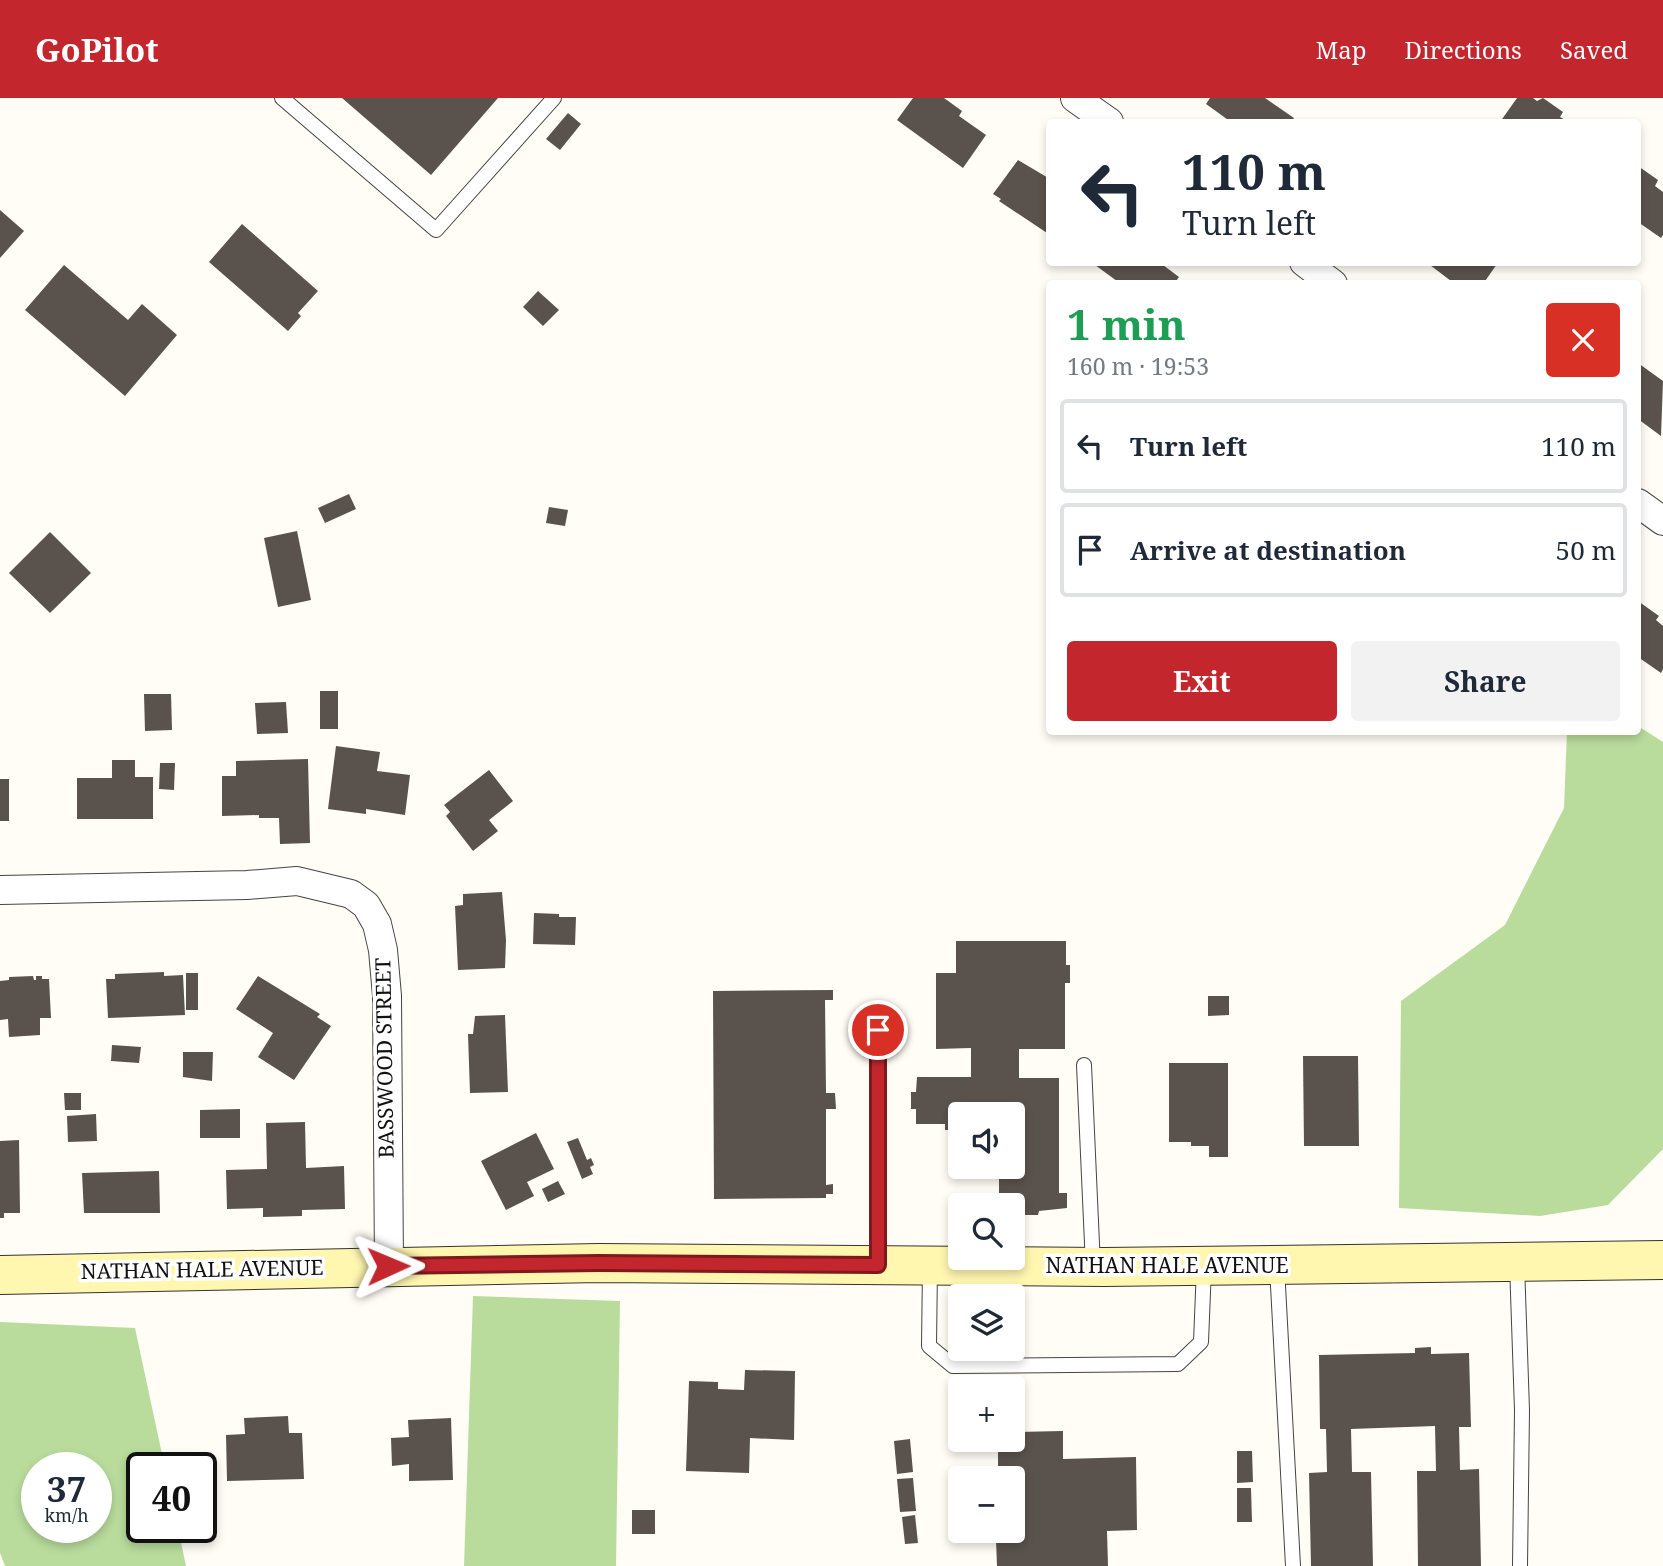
<!DOCTYPE html>
<html lang="en">
<head>
<meta charset="utf-8">
<style>
	body { margin:0; font-family:"Noto Serif",serif; background:#f2f2f3; color:#1f2937; height:100vh; display:flex; flex-direction:column; font-size:26px; white-space:nowrap }
	* { box-sizing:border-box; margin:0 }
	p { font-size:23px; color:#747a83 }
	.icon { flex:none; width:38px; height:38px; fill:none; stroke:currentColor; stroke-width:2; stroke-linecap:round; stroke-linejoin:round }
	.map { position:relative; flex:1; overflow:hidden }
	.side { position:absolute; left:1046px; top:182px; width:595px; height:455px; display:flex; flex-direction:column; background:#fff; border-radius:7px; box-shadow:0 4px 10px #0003 }
	.side>* { flex:none }
	.banner { position:absolute; left:1046px; top:21px; width:595px; height:147px; border-radius:7px; box-shadow:0 4px 10px #0003; background:#fff; color:#1f2937; overflow:hidden }
	.fabs { position:absolute; left:948px; top:1004px; display:grid; gap:14px }
	.fabs a { display:grid; place-items:center; width:77px; height:77px; border-radius:7px; background:#fff; box-shadow:0 4px 10px #0003; font-size:35px }
	.speed { position:absolute; left:21px; top:1354px; display:flex; gap:14px; font-size:35px; font-weight:700; text-align:center }
	.speed>* { display:grid; place-content:center; width:91px; height:91px; border-radius:50%; background:#fff; box-shadow:0 4px 10px #0003; line-height:1 }
	.speed small { font-size:18px; font-weight:400 }
	.speed .limit { border:4px solid #111; border-radius:10px; background:#fff; color:#111 }
	.pin { position:absolute; display:grid; place-items:center; width:60px; height:60px; color:#fff; margin:-30px; border:4px solid #fff; border-radius:50%; box-shadow:0 2px 7px #0007 }
	.me { position:absolute; width:77px; margin:-38px; rotate:89deg; stroke-linejoin:round; filter:drop-shadow(0 0 5px #0008) }
	.turn { display:flex; align-items:center; gap:24px; height:147px; padding:0 21px; font-size:32px }
	.turn .icon { width:91px; height:91px; stroke-width:2.5 }
	.turn b { display:block; font-size:49px; line-height:60px }
	.round { display:grid; place-items:center; flex:none; width:74px; height:74px; border-radius:7px; background:#f2f2f3 }
	.overview { display:flex; align-items:center; justify-content:space-between; height:119px; padding:0 21px }
	h1 { font-size:42px; font-weight:700; line-height:52px; color:#1e9e55 }
	.cta { display:flex; gap:14px; margin-top:auto; padding:14px 21px }
	.cta a { flex:1; height:80px; border-radius:7px; background:#c4262e; color:#fff; font-size:28px; font-weight:700; line-height:80px; text-align:center }
	.cta a+a { background:#f2f2f3; color:#1f2937 }
	ul { padding:0; list-style:none }
	li { display:flex; align-items:center; gap:21px; height:94px; margin:0 14px 10px; padding:0 7px; border:4px solid #e0e1e3; border-radius:7px }
	li div { flex:1 }
	li b { display:block; font-size:26px }
	li em { font-style:normal }
	header { display:flex; align-items:center; gap:42px; box-sizing:border-box; height:98px; padding:0 35px; background:#c4262e; color:#fff }
	header strong { font-size:33px }
	nav { display:flex; gap:38px; margin-inline-start:auto; font-size:24px }
	.map>svg:first-child { display:block }
	.forest { fill:#b9dc9c; fill-rule:evenodd }
	.building { fill:#5a524d }
	.lines { fill:none; stroke-linecap:round; stroke-linejoin:round }
	.lane-casing { stroke:#444; stroke-width:16 }
	.street-casing { stroke:#444; stroke-width:30 }
	.secondary-casing { stroke:#333; stroke-width:40 }
	.lane { stroke:#fff; stroke-width:14 }
	.street { stroke:#fff; stroke-width:28 }
	.secondary { stroke:#fff6b0; stroke-width:38 }
	.route-casing { stroke:#7f191e; stroke-width:18 }
	.route { stroke:#c4262e; stroke-width:12 }
	.labels { text-anchor:middle; stroke-width:7; stroke-linejoin:round; paint-order:stroke }
	.street-label { font-size:21px; fill:#111; stroke:#fff }
</style>
</head>
<body>
<header>
<strong>GoPilot</strong>
<nav><a>Map</a><a>Directions</a><a>Saved</a></nav>
</header>
<div class="map">
<svg width="1663" height="1468" viewBox="0 0 1663 1468">
	<rect width="100%" height="100%" fill="#fffdf5"/>
	<g class="forest">
		<polygon points="1638,628 1663,644 1663,1051 1608,1107 1540,1118 1399,1110 1401,903 1505,827 1564,710 1567,634 1638,634"/>
		<polygon points="473,1198 620,1203 616,1468 464,1468"/>
		<path d="M0,1224L135,1230L165,1370H142V1430H178L186,1468H5L0,1455ZM37,1370H96V1430H37Z"/>
	</g>
	<g class="building">
		<polygon points="342,0 498,0 431,77"/>
		<polygon points="913,0 944,0 962,13 959,18 986,37 963,70 897,22"/>
		<polygon points="1210,0 1265,0 1294,20 1291,24 1231,24 1206,6"/>
		<polygon points="1517,0 1533,0 1537,3 1543,0 1563,14 1560,19 1569,24 1500,24"/>
		<polygon points="568,15 581,26 560,52 546,41"/>
		<polygon points="1018,62 1050,81 1050,137 999,103 1001,101 993,96"/>
		<polygon points="1638,68 1658,82 1655,88 1663,94 1663,137 1661,140 1638,124"/>
		<polygon points="0,112 24,133 0,160"/>
		<polygon points="242,126 318,193 298,215 301,218 288,233 209,164"/>
		<polygon points="1091,164 1159,164 1179,179 1174,186 1121,186"/>
		<polygon points="1426,164 1494,164 1497,166 1483,186 1455,186"/>
		<polygon points="64,167 128,222 142,206 177,237 125,298 25,212"/>
		<polygon points="538,193 559,212 543,228 523,209"/>
		<polygon points="1638,265 1663,283 1661,338 1638,321 1640,316 1638,315"/>
		<polygon points="349,396 356,411 325,425 318,410"/>
		<polygon points="549,409 568,412 565,428 546,425"/>
		<polygon points="297,433 311,502 278,509 264,440"/>
		<polygon points="50,434 91,475 50,515 9,475"/>
		<polygon points="1638,503 1659,518 1656,522 1663,528 1663,571 1661,575 1638,559"/>
		<rect x="320" y="593" width="18" height="38"/>
		<polygon points="144,596 171,596 172,632 145,633"/>
		<polygon points="286,604 288,635 257,636 255,605"/>
		<polygon points="336,648 380,654 377,673 410,677 405,717 366,711 366,716 328,711"/>
		<polygon points="308,661 310,745 280,746 279,720 259,720 259,717 222,718 222,678 236,678 236,663"/>
		<polygon points="112,662 135,662 135,679 153,679 153,721 77,721 77,680 112,680"/>
		<polygon points="160,665 175,665 174,692 159,691"/>
		<polygon points="489,672 513,703 489,722 498,733 473,753 446,718 450,714 444,707"/>
		<rect x="0" y="681" width="9" height="42"/>
		<polygon points="502,794 506,842 505,870 458,872 455,808 463,807 463,796"/>
		<polygon points="534,815 559,816 559,819 576,819 575,847 533,846"/>
		<polygon points="956,843 1066,843 1066,867 1070,867 1070,885 1065,885 1065,951 1019,951 1019,980 1059,980 1059,1095 1067,1095 1067,1110 1039,1113 1038,1117 1017,1117 1017,1112 1013,1112 1013,1108 990,1108 991,1095 999,1095 999,1069 1013,1069 1013,1017 961,1017 959,1032 945,1032 945,1026 916,1026 916,1011 911,1011 911,994 916,994 917,979 971,979 971,950 936,951 936,875 956,875"/>
		<polygon points="164,874 164,878 183,877 185,917 108,920 106,881 115,881 115,876"/>
		<rect x="186" y="875" width="12" height="37"/>
		<polygon points="33,878 34,882 36,882 36,878 42,878 42,881 49,881 51,920 40,920 40,937 9,939 8,921 0,922 0,883 9,882 9,879"/>
		<polygon points="258,878 320,916 317,919 331,928 294,982 258,959 273,935 236,911"/>
		<polygon points="833,892 833,902 825,902 826,995 835,995 836,1011 826,1011 826,1087 833,1086 833,1096 826,1096 826,1100 714,1101 713,893"/>
		<polygon points="1208,898 1229,898 1229,917 1208,918"/>
		<polygon points="505,917 508,994 470,995 468,936 473,936 475,918"/>
		<polygon points="112,947 141,949 139,965 111,963"/>
		<polygon points="183,954 213,954 212,983 183,979"/>
		<polygon points="1303,958 1358,958 1359,1048 1304,1048"/>
		<polygon points="1169,965 1228,965 1228,1059 1209,1059 1209,1048 1191,1048 1191,1044 1169,1044"/>
		<polygon points="64,995 81,995 81,1012 65,1012"/>
		<polygon points="240,1011 240,1040 200,1040 200,1012"/>
		<polygon points="96,1016 97,1043 68,1044 67,1018"/>
		<polygon points="305,1024 306,1070 344,1068 345,1111 302,1112 302,1118 263,1119 263,1110 227,1111 226,1072 267,1071 266,1025"/>
		<polygon points="536,1035 554,1071 527,1084 534,1098 506,1112 481,1063"/>
		<polygon points="578,1040 587,1062 591,1060 594,1067 590,1069 593,1076 582,1081 567,1044"/>
		<polygon points="19,1042 20,1115 4,1115 4,1120 0,1120 0,1043"/>
		<polygon points="159,1073 160,1115 84,1115 82,1075"/>
		<polygon points="558,1083 565,1096 548,1104 542,1091"/>
		<polygon points="1431,1249 1431,1256 1469,1255 1471,1329 1459,1329 1460,1372 1479,1371 1481,1468 1418,1468 1417,1373 1436,1373 1435,1328 1351,1331 1352,1374 1371,1374 1373,1468 1311,1468 1309,1375 1327,1374 1326,1331 1320,1331 1319,1257 1415,1255 1415,1250"/>
		<polygon points="745,1272 795,1273 794,1342 750,1340 749,1375 686,1373 689,1283 718,1284 718,1291 744,1292"/>
		<polygon points="288,1318 289,1335 302,1335 304,1381 227,1383 226,1337 245,1336 244,1320"/>
		<polygon points="451,1320 453,1382 409,1383 409,1366 392,1368 391,1340 409,1339 408,1322"/>
		<polygon points="1063,1333 1063,1361 1136,1359 1137,1432 1107,1433 1108,1468 997,1468 996,1442 1000,1442 999,1433 1013,1433 1013,1381 998,1381 998,1342 1013,1342 1013,1334"/>
		<polygon points="910,1341 913,1374 897,1376 894,1343"/>
		<polygon points="1237,1353 1252,1353 1253,1384 1237,1385"/>
		<polygon points="913,1380 916,1413 900,1414 897,1381"/>
		<polygon points="1237,1390 1251,1390 1252,1424 1237,1424"/>
		<rect x="632" y="1412" width="23" height="24"/>
		<polygon points="915,1417 918,1445 905,1446 902,1419"/>
	</g>
	<g class="lines">
		<g class="lane-casing">
			<g id="lane">
				<polyline points="282,0 436,132 554,0"/>
				<polyline points="1084,967 1093,1168"/>
				<polyline points="878,1166 878,932"/>
				<polyline points="1517,1166 1522,1312 1520,1468"/>
				<polyline points="930,1169 929,1248 953,1268 1178,1266 1201,1244 1204,1169"/>
				<polyline points="1277,1169 1293,1468"/>
			</g>
		</g>
		<g class="street-casing">
			<g id="street">
				<polyline points="1075,0 1109,24"/>
				<polyline points="1304,164 1333,186"/>
				<polyline points="1638,405 1663,423"/>
				<polyline points="0,792 247,787 297,783 351,796 366,807 377,826 383,852 387,898 389,1168"/>
			</g>
		</g>
		<g class="secondary-casing">
			<polyline id="secondary" points="0,1177 599,1165 1104,1169 1663,1162"/>
		</g>
		<use href="#lane" class="lane"/>
		<use href="#street" class="street"/>
		<use href="#secondary" class="secondary"/>
	</g>
	<g class="lines">
		<g class="route-casing">
			<polyline id="route" points="388,1168 599,1165 878,1167 878,932"/>
		</g>
		<use href="#route" class="route"/>
	</g>
	<g class="labels">
		<g class="street-label">
			<text transform="translate(385 960) rotate(-91)" y="7">BASSWOOD STREET</text>
			<text x="1167" y="1175">NATHAN HALE AVENUE</text>
			<text transform="translate(202 1172) rotate(-1)" y="7">NATHAN HALE AVENUE</text>
		</g>
	</g>
</svg>
<div class="fabs">
<a><svg class="icon" aria-label="sound" viewBox="0 0 24 24"><path d="M4 9h4l5-4v14l-5-4H4zM17 9q2 3 0 6"/></svg></a>
<a><svg class="icon" aria-label="search" viewBox="0 0 24 24"><circle cx="10" cy="10" r="6"/><path d="M15 15l6 6"/></svg></a>
<a><svg class="icon" aria-label="layers" viewBox="0 0 24 24"><path d="M12 4l9 5-9 5-9-5zM3 14l9 5 9-5"/></svg></a>
<a>+</a>
<a>−</a>
</div>
<div class="speed"><div>37<small>km/h</small></div><div class="limit">40</div></div>
<div class="pin" style="left:878px;top:932px;background:#d93025"><svg class="icon" aria-label="arrive" viewBox="0 0 24 24"><path d="M6 21V4h12l-3 4 3 4H6"/></svg></div>
<svg class="me" style="left:388px;top:1168px" viewBox="-20 -20 40 40"><path d="M0-17L14 15 0 8-14 15z" fill="#c4262e" stroke="#fff" stroke-width="4"/></svg>
<div class="banner">
<div class="turn"><svg class="icon" aria-label="left" viewBox="0 0 24 24"><path d="M17 20v-9H6M10 6l-5 5 5 5"/></svg><div><b>110 m</b>Turn left</div></div>
</div>
<section class="side">
<div class="overview"><div><h1>1 min</h1><p>160 m · 19:53</p></div><a class="round" style="background:#d93025;color:#fff"><svg class="icon" aria-label="close" viewBox="0 0 24 24"><path d="M6 6l12 12M18 6L6 18"/></svg></a></div>
<ul>
<li><svg class="icon" aria-label="left" viewBox="0 0 24 24"><path d="M17 20v-9H6M10 6l-5 5 5 5"/></svg><div><b>Turn left</b></div><em>110 m</em></li>
<li><svg class="icon" aria-label="arrive" viewBox="0 0 24 24"><path d="M6 21V4h12l-3 4 3 4H6"/></svg><div><b>Arrive at destination</b></div><em>50 m</em></li>
</ul>
<div class="cta"><a>Exit</a><a>Share</a></div>
</section>
</div>
</body>
</html>
